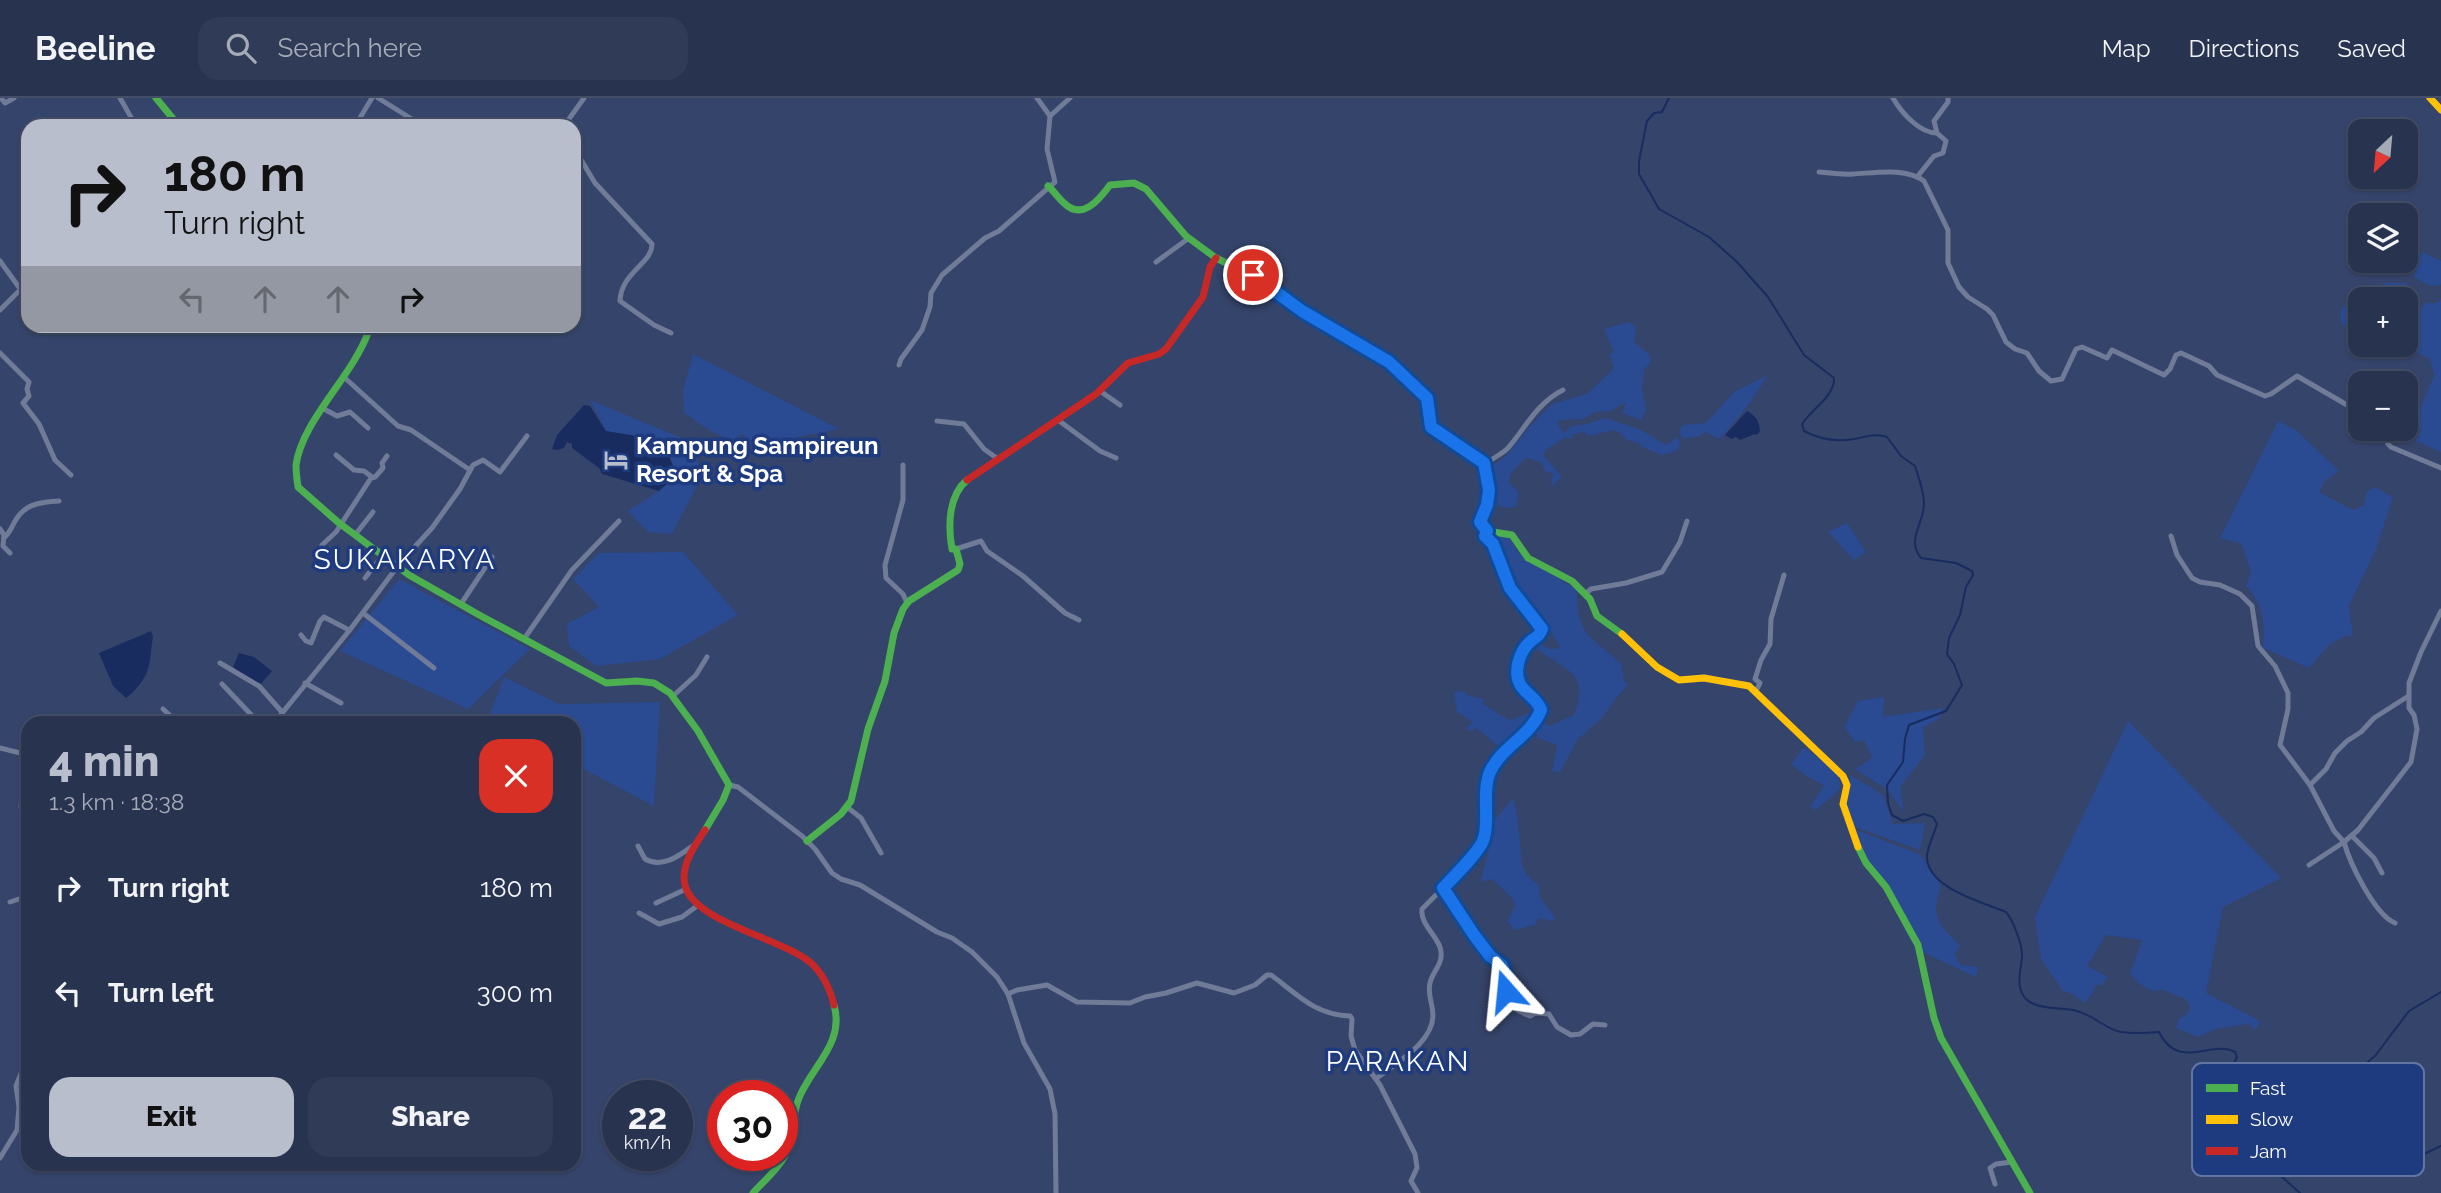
<!DOCTYPE html>
<html lang="en">
<head>
<meta charset="utf-8">
<style>
	body { margin:0; font-family:Raleway,sans-serif; background:#303b57; color:#f1f3f6; height:100vh; display:flex; flex-direction:column; font-size:26px; white-space:nowrap }
	* { box-sizing:border-box; margin:0 }
	p { font-size:23px; color:#a5aab7 }
	.icon { flex:none; width:38px; height:38px; fill:none; stroke:currentColor; stroke-width:2; stroke-linecap:round; stroke-linejoin:round }
	.map { position:relative; flex:1; overflow:hidden }
	.panel { position:absolute; left:21px; top:618px; width:560px; height:455px; display:flex; flex-direction:column; background:#283350; border-radius:21px; box-shadow:0 2px 5px #0004,0 0 0 2px #444e67 }
	.panel>* { flex:none }
	.top-card { position:absolute; left:21px; top:21px; width:560px; height:214px; border-radius:21px; box-shadow:0 2px 5px #0004,0 0 0 2px #444e67; background:#b8becb; color:#111; overflow:hidden }
	.needle { width:46px; rotate:206deg }
	.tools { position:absolute; left:2348px; top:21px; display:grid; gap:14px }
	.tools a { display:grid; place-items:center; width:70px; height:70px; border-radius:14px; background:#283350; box-shadow:0 2px 5px #0004,0 0 0 2px #444e67; font-size:35px }
	.speed { position:absolute; left:602px; top:982px; display:flex; gap:14px; font-size:35px; font-weight:700; text-align:center }
	.speed>* { display:grid; place-content:center; width:91px; height:91px; border-radius:50%; background:#283350; box-shadow:0 2px 5px #0004,0 0 0 2px #444e67; line-height:1 }
	.speed small { font-size:18px; font-weight:400 }
	.speed .limit { border:10px solid #d22; background:#fff; color:#111 }
	.pin { position:absolute; display:grid; place-items:center; width:60px; height:60px; color:#fff; margin:-30px; border:4px solid #fff; border-radius:50%; box-shadow:0 2px 7px #0007 }
	.me { position:absolute; width:77px; margin:-38px; rotate:342deg; stroke-linejoin:round; filter:drop-shadow(0 0 5px #0008) }
	.turn { display:flex; align-items:center; gap:24px; height:147px; padding:0 28px; font-size:32px }
	.turn .icon { width:91px; height:91px; stroke-width:2.5 }
	.turn b { display:block; font-size:49px; line-height:60px }
	.lanes { display:flex; align-items:center; height:66px; padding:0 28px; background:#0003; justify-content:center; gap:35px; direction:ltr }
	.lanes .off { opacity:.35 }
	.round { display:grid; place-items:center; flex:none; width:74px; height:74px; border-radius:21px; background:#303b57 }
	.overview { display:flex; align-items:center; justify-content:space-between; height:119px; padding:0 28px }
	h1 { font-size:42px; font-weight:800; line-height:52px; color:#b8becb }
	.primary-button { display:flex; gap:14px; margin-top:auto; padding:14px 28px }
	.primary-button a { flex:1; height:80px; border-radius:21px; background:#b8becb; color:#111; font-size:28px; font-weight:800; line-height:80px; text-align:center }
	.primary-button a+a { background:#303b57; color:#f1f3f6 }
	ul { padding:0; list-style:none }
	li { display:flex; align-items:center; gap:21px; height:105px; padding:0 28px }
	li div { flex:1 }
	li b { display:block; font-size:26px }
	li em { font-style:normal }
	header { display:flex; align-items:center; gap:42px; box-sizing:border-box; height:98px; padding:0 35px; background:#283350; border-bottom:2px solid #444e67 }
	header strong { font-size:33px }
	nav { display:flex; gap:38px; margin-inline-start:auto; font-size:24px }
	.search { width:490px; height:63px; background:#303b57; display:flex; align-items:center; gap:18px; box-sizing:border-box; padding:0 24px; border-radius:21px; color:#a5aab7; font-size:26px }
	.map>svg:first-child { display:block }
	.green { fill:#2a4a92 }
	.water { fill:#182c60 }
	.lines { fill:none; stroke-linecap:round; stroke-linejoin:round }
	.stream { stroke:#182c60; stroke-width:2 }
	.street { stroke:#707b98; stroke-width:5 }
	.fast { stroke:#4caf50; stroke-width:7 }
	.slow { stroke:#ffc107; stroke-width:7 }
	.jam { stroke:#c62828; stroke-width:7 }
	.route-casing { stroke:#114b97; stroke-width:18 }
	.route { stroke:#1a73e8; stroke-width:12 }
	.labels { text-anchor:middle; stroke-width:7; stroke-linejoin:round; paint-order:stroke }
	.poi-label { font-size:24px; font-weight:bold; fill:#fff; stroke:#1f3b80; text-anchor:start }
	.quarter-label { font-size:28px; letter-spacing:2px; fill:#fff; stroke:#1f3b80 }
	.key { fill:#1f3b80; stroke:#6276a6; stroke-width:2 }
	.key-label { font-size:19px; fill:#fff }
</style>
</head>
<body>
<header>
<strong>Beeline</strong>
<div class="search"><svg class="icon" aria-label="search" viewBox="0 0 24 24"><circle cx="10" cy="10" r="6"/><path d="M15 15l6 6"/></svg>Search here</div>
<nav><a>Map</a><a>Directions</a><a>Saved</a></nav>
</header>
<div class="map">
<svg width="2441" height="1095" viewBox="0 0 2441 1095">
	<rect width="100%" height="100%" fill="#35446a"/>
	<g class="green">
		<path d="M2422,154L2441,163V186C2431,191 2422,184 2414,178Z"/>
		<path d="M2387,185H2407L2408,198L2405,201H2361V235L2348,231L2341,225V211C2359,196 2365,191 2387,185Z"/>
		<polygon points="2441,201 2441,354 2416,343 2421,333 2409,325 2411,316 2418,316 2434,278 2430,261 2414,253 2406,252 2406,221 2416,218 2425,205 2437,205"/>
		<polygon points="1629,224 1636,229 1634,244 1650,257 1650,265 1644,272 1642,290 1646,312 1641,322 1622,315 1626,304 1611,313 1595,314 1583,321 1561,322 1557,325 1564,335 1572,328 1587,326 1605,320 1641,332 1666,347 1677,339 1681,346 1677,353 1661,357 1642,349 1639,345 1627,342 1620,335 1613,332 1589,338 1584,334 1573,336 1571,341 1565,339 1546,352 1543,357 1562,379 1552,388 1551,382 1554,376 1545,373 1541,364 1526,360 1511,375 1509,384 1519,395 1516,409 1504,410 1489,404 1488,371 1507,357 1531,327 1552,306 1587,296 1614,270 1609,255 1614,255 1604,231"/>
		<polygon points="693,256 839,331 751,348 743,336 732,343 710,333 684,315 683,292"/>
		<polygon points="1768,277 1750,305 1720,341 1705,334 1700,338 1683,341 1679,333 1683,327 1706,325 1734,294"/>
		<polygon points="590,302 696,346 700,382 672,436 648,434 628,413 659,393 674,371 666,345 606,333"/>
		<path d="M2278,323L2296,332L2339,373L2324,384L2319,394L2353,412L2364,407L2367,393L2375,389L2393,399L2376,451L2349,508L2353,539L2347,537L2329,547L2309,570L2263,550C2265,525 2264,507 2246,488L2251,474L2241,445L2220,440Z"/>
		<polygon points="1847,425 1866,454 1854,462 1828,434"/>
		<path d="M1489,437L1509,439L1518,454L1577,492C1577,508 1578,523 1588,537L1621,566L1624,582L1628,587L1618,598L1601,621L1578,641L1560,674L1552,673L1557,647L1537,640L1536,631L1541,624L1549,628L1574,617C1591,572 1563,572 1534,549L1538,545L1551,551L1560,550L1551,533L1516,494Z"/>
		<polygon points="683,454 738,517 660,561 597,568 569,548 567,526 599,509 573,481 599,455"/>
		<polygon points="399,481 530,551 468,611 340,553"/>
		<polygon points="504,579 559,606 660,604 654,708 574,666 574,625 494,625 488,621"/>
		<path d="M1465,593L1466,597L1484,601L1483,606L1509,622L1539,612C1533,630 1518,639 1504,651C1492,645 1486,636 1475,630L1470,634L1466,630L1473,624L1457,614L1454,594Z"/>
		<polygon points="1884,599 1883,619 1943,610 1940,620 1923,630 1925,657 1900,689 1904,714 1887,691 1855,671 1872,660 1864,642 1855,644 1844,629 1858,603"/>
		<polygon points="2128,623 2281,780 2223,809 2206,895 2260,923 2256,932 2248,926 2216,931 2198,939 2176,930 2179,921 2186,917 2190,910 2187,902 2163,892 2152,893 2140,886 2130,876 2142,842 2106,837 2087,868 2108,879 2102,887 2095,887 2094,893 2085,905 2073,896 2063,893 2041,861 2035,819"/>
		<polygon points="1804,649 1839,676 1840,691 1816,712 1811,710 1812,706 1824,687 1806,678 1791,666"/>
		<polygon points="1850,677 1883,697 1893,726 1925,725 1920,752 1852,728 1845,704"/>
		<path d="M1513,700C1517,713 1519,730 1520,744C1522,765 1519,774 1539,787L1540,800L1555,819L1554,823L1539,820L1535,827L1514,832L1507,823L1515,808L1513,801L1492,781L1480,784L1488,756L1484,747L1487,737L1493,724Z"/>
		<path d="M1854,731L1921,757L1941,788C1930,819 1939,826 1960,848L1955,856L1960,867L1978,869L1976,879L1916,851L1905,832L1888,785L1860,761Z"/>
	</g>
	<g class="water">
		<polygon points="584,307 590,308 606,333 643,339 665,346 674,371 668,385 659,393 602,376 599,370 572,350 572,346 567,344 564,350 557,352 552,351 557,337"/>
		<path d="M1747,313C1756,318 1759,322 1760,333L1757,337L1755,336L1740,342L1736,339L1731,341L1725,337Z"/>
		<path d="M151,533L153,539C151,548 151,558 149,567C147,579 135,594 126,600L113,588L99,555Z"/>
		<polygon points="239,555 254,559 272,573 259,588 233,569"/>
	</g>
	<g class="lines">
		<g class="stream">
			<path d="M1669,0L1662,14L1654,15L1647,23L1639,63V76L1659,111L1709,139L1737,164L1768,199L1804,257L1834,280C1835,298 1812,311 1802,326L1804,333C1819,341 1837,344 1854,341C1866,339 1875,335 1887,339L1901,358L1915,368C1919,380 1924,394 1924,406C1924,425 1906,442 1921,460L1956,465L1972,473L1973,477L1966,489L1960,517L1949,540L1947,556L1954,566L1962,587L1946,613L1909,627L1905,641L1903,664L1887,687L1888,705L1892,717L1903,723L1924,716L1933,719L1937,726C1934,736 1928,747 1927,758C1926,790 1983,804 2006,814C2013,822 2023,848 2022,859C2021,872 2016,885 2023,897C2031,912 2058,909 2073,912C2094,916 2104,931 2121,934C2133,936 2147,935 2159,934C2179,974 2211,941 2235,954L2237,959L2230,974L2244,981L2259,982L2268,991L2279,1035L2288,1058L2286,1065L2281,1071V1078L2300,1095"/>
			<polyline points="2267,986 2273,991 2277,1002 2295,1009 2329,1004 2339,988 2375,958 2409,913 2441,894"/>
			<polyline points="2324,1007 2333,1012 2338,1021 2361,1032 2389,1051 2424,1056 2441,1048"/>
		</g>
		<g class="street">
			<polyline points="1,0 5,5 14,0"/>
			<polyline points="120,0 136,28"/>
			<polyline points="378,0 423,28"/>
			<path d="M1893,0C1901,14 1919,35 1937,35"/>
			<polyline points="1050,18 1070,0"/>
			<polyline points="355,28 372,0"/>
			<polyline points="564,28 584,0"/>
			<path d="M574,50L595,85L652,146C653,165 621,174 620,203L654,227L671,235"/>
			<path d="M1819,74C1830,75 1842,77 1853,76C1874,75 1906,69 1924,83L1948,132V165L1959,189L1968,199L1987,211L1993,217L2006,244L2015,251L2027,255L2039,273L2051,283L2062,281L2076,251L2082,249L2107,260L2112,252L2164,277L2170,271L2176,257L2181,255L2209,268L2217,277L2265,298L2271,296L2297,278L2361,315"/>
			<polyline points="1917,79 1934,58 1943,55 1946,43 1937,35 1934,23 1948,4 1948,0"/>
			<polyline points="0,163 21,192"/>
			<polyline points="1156,164 1189,140"/>
			<polyline points="0,212 18,194 28,192"/>
			<polyline points="0,255 29,284 27,291 29,298 23,305 39,326 55,362 71,377"/>
			<polyline points="899,267 901,261 922,232 930,209 931,195 942,177 985,140 999,133 1055,84 1047,51 1050,18 1037,0"/>
			<polyline points="345,280 398,328 411,332 470,372"/>
			<polyline points="1100,293 1120,307"/>
			<polyline points="324,311 337,318 350,314 368,330"/>
			<polyline points="1058,322 1100,353 1116,360"/>
			<polyline points="937,323 964,326 984,351 998,361"/>
			<polyline points="2384,331 2388,346 2391,349 2441,370"/>
			<polyline points="336,357 354,372 364,373 372,379"/>
			<polyline points="903,367 903,402 885,467 886,480 903,496 907,505"/>
			<path d="M1485,367C1492,360 1501,357 1508,350C1526,329 1537,305 1563,292"/>
			<polyline points="0,431 4,437 3,448 10,455"/>
			<polyline points="355,437 373,414"/>
			<polyline points="2171,438 2177,457 2192,480 2200,484 2220,487 2240,496 2252,508 2258,548 2275,568 2288,595 2288,611 2280,647 2310,687 2334,733 2344,744 2358,732 2411,664 2417,631 2414,617 2409,610 2409,585 2421,554 2441,513"/>
			<path d="M4,440C11,434 12,427 17,420C27,405 43,404 59,403"/>
			<polyline points="322,447 336,434 371,380 375,379 383,370 382,365 387,358"/>
			<polyline points="956,451 981,443 987,453 1023,478 1065,515 1079,522"/>
			<polyline points="365,480 383,457"/>
			<polyline points="1585,496 1591,491 1626,485 1662,474 1680,444 1687,423"/>
			<polyline points="461,506 492,459"/>
			<polyline points="363,515 434,570"/>
			<polyline points="301,537 306,543 311,545 320,523 324,519 349,532"/>
			<polyline points="524,541 572,472 619,423"/>
			<polyline points="220,565 259,588 282,614"/>
			<polyline points="305,585 341,605"/>
			<polyline points="222,586 259,625"/>
			<polyline points="1756,593 1760,585 1755,581 1761,562 1770,546 1771,521 1784,477"/>
			<polyline points="673,598 696,577 707,559"/>
			<polyline points="163,611 178,625"/>
			<polyline points="274,625 349,533 400,465 432,430 460,391 473,367 483,362 500,374 527,338"/>
			<polyline points="0,650 28,657"/>
			<polyline points="26,657 21,709 28,716"/>
			<polyline points="729,687 738,689 802,738 815,751 832,775 841,781 860,787 937,834 952,840 972,854 997,879 1008,896 1024,945 1050,991 1055,1016 1056,1095"/>
			<polyline points="2310,687 2326,671 2335,655 2347,643 2361,634 2374,620 2407,599"/>
			<polyline points="847,709 861,720 881,755"/>
			<polyline points="2352,738 2374,760 2382,775"/>
			<polyline points="28,740 28,764"/>
			<path d="M638,748L645,761C663,771 680,757 694,747"/>
			<path d="M2309,767L2344,744C2350,766 2375,817 2395,825"/>
			<path d="M1443,790C1454,809 1475,841 1490,857C1493,861 1499,863 1502,868C1519,895 1486,900 1530,918L1536,915L1549,916L1557,929L1571,937L1580,936L1593,926L1605,927"/>
			<polyline points="10,804 28,798"/>
			<polyline points="656,805 684,792"/>
			<polyline points="639,815 659,826 682,819 697,808"/>
			<path d="M1008,896L1017,892L1047,887L1077,904L1130,905L1145,899L1166,895L1197,885L1234,895L1255,887L1267,877H1271C1297,896 1315,917 1350,918L1352,921L1351,938L1355,952L1380,987L1415,1056L1417,1070L1411,1083L1418,1095"/>
			<path d="M1376,981C1395,965 1432,946 1433,918C1433,906 1427,896 1430,885C1433,872 1445,865 1440,849C1435,836 1420,825 1422,811L1447,786L1482,745L1489,677L1500,657L1533,629L1541,612C1538,601 1527,596 1520,587C1513,574 1519,554 1529,545C1533,541 1538,539 1542,535V531L1510,490L1493,446L1485,438L1487,433"/>
			<polyline points="0,1060 17,1032 19,1009 16,988 28,958"/>
			<polyline points="1995,1086 1990,1070 1996,1066 2012,1064"/>
		</g>
		<g class="fast">
			<polyline points="156,0 179,28"/>
			<path d="M1048,88C1054,93 1058,100 1064,105C1082,123 1099,102 1110,87L1134,85L1146,91L1186,138L1216,160L1261,182L1302,213L1389,264L1427,300L1431,329L1484,365L1489,392L1480,424L1487,433L1512,437L1528,460L1572,483L1590,501L1597,518L1622,536"/>
			<path d="M365,228L368,235C351,280 302,323 296,367C296,374 297,382 298,389L339,425L409,477L481,518L606,585L637,583L654,585L670,595L698,633L729,687L723,702L705,732"/>
			<path d="M807,743L841,716L851,703L868,631L885,583L894,535L903,511L909,503L958,472L960,466L956,451H952C948,429 948,398 967,382"/>
			<polyline points="1858,749 1866,765 1886,789 1918,847 1934,920 1941,940 2030,1095"/>
			<path d="M753,1095C764,1083 777,1072 785,1058C795,1040 791,1019 799,1000C812,968 845,945 834,907"/>
		</g>
		<g class="slow">
			<polyline points="2430,0 2441,12"/>
			<polyline points="1622,536 1657,569 1679,582 1704,580 1749,588 1843,678 1847,687 1843,706 1858,749"/>
		</g>
		<g class="jam">
			<polyline points="967,382 1096,296 1128,265 1159,256 1166,251 1203,199 1210,169 1216,160"/>
			<path d="M705,732C695,747 680,768 685,787C693,824 782,840 811,865C823,876 830,891 834,907"/>
		</g>
	</g>
	<g class="lines">
		<g class="route-casing">
			<path id="route" d="M1253,177L1302,213L1389,264L1427,300L1431,329L1484,365L1489,392L1487,407L1480,424L1487,433L1485,438L1493,446L1510,490L1542,531C1539,539 1537,538 1531,543C1520,552 1513,573 1520,586C1525,596 1537,600 1541,612C1530,639 1502,648 1490,674C1481,694 1491,727 1482,745C1477,755 1452,781 1443,790L1474,837L1490,858L1502,867L1508,884L1506,893"/>
		</g>
		<use href="#route" class="route"/>
	</g>
	<defs>
		<g id="hotel-bare" transform="scale(1.89)"><path d="M-6-4.5h1.5V1H6V5H4.5V3h-9V5H-6ZM-4 0a1.8 1.8 0 1 1 3.6 0ZM.5 0V-2.5h3Q6-2.5 6 0Z" fill="#b8becb" stroke="#1f3b80" stroke-width="2.5" paint-order="stroke"/></g>
	</defs>
	<g fill-rule="evenodd">
		<use href="#hotel-bare" x="616" y="362"/>
	</g>
	<g class="labels">
		<g class="poi-label">
			<text x="636" y="356">Kampung Sampireun<tspan x="636" dy="28">Resort &amp; Spa</tspan></text>
		</g>
		<g class="quarter-label">
			<text x="405" y="471">SUKAKARYA</text>
			<text x="1398" y="973">PARAKAN</text>
		</g>
	</g>
	<rect x="2192" y="965" width="232" height="113" rx="10" class="key"/>
	<rect x="2206" y="986" width="32" height="8" fill="#4caf50"/>
	<rect x="2206" y="1017" width="32" height="9" fill="#ffc107"/>
	<rect x="2206" y="1049" width="32" height="8" fill="#c62828"/>
	<g class="key-label">
		<text x="2250" y="997">Fast</text>
		<text x="2250" y="1028">Slow</text>
		<text x="2250" y="1060">Jam</text>
	</g>
</svg>
<div class="tools">
<a><svg class="needle" viewBox="-14 -14 28 28"><path d="M0-13l5 13h-10z" fill="#e53935"/><path d="M0 13l5-13h-10z" fill="#a5aab7"/></svg></a>
<a><svg class="icon" aria-label="layers" viewBox="0 0 24 24"><path d="M12 4l9 5-9 5-9-5zM3 14l9 5 9-5"/></svg></a>
<a>+</a>
<a>−</a>
</div>
<div class="speed"><div>22<small>km/h</small></div><div class="limit">30</div></div>
<div class="pin" style="left:1253px;top:177px;background:#d93025"><svg class="icon" aria-label="arrive" viewBox="0 0 24 24"><path d="M6 21V4h12l-3 4 3 4H6"/></svg></div>
<svg class="me" style="left:1506px;top:893px" viewBox="-20 -20 40 40"><path d="M0-17L14 15 0 8-14 15z" fill="#1a73e8" stroke="#fff" stroke-width="4"/></svg>
<div class="top-card">
<div class="turn"><svg class="icon" aria-label="right" viewBox="0 0 24 24"><path d="M7 20v-9h11M14 6l5 5-5 5"/></svg><div><b>180 m</b>Turn right</div></div>
<div class="lanes"><svg class="icon off" aria-label="left" viewBox="0 0 24 24"><path d="M17 20v-9H6M10 6l-5 5 5 5"/></svg><svg class="icon off" aria-label="ahead" viewBox="0 0 24 24"><path d="M12 20V5M6 11l6-6 6 6"/></svg><svg class="icon off" aria-label="ahead" viewBox="0 0 24 24"><path d="M12 20V5M6 11l6-6 6 6"/></svg><svg class="icon" aria-label="right" viewBox="0 0 24 24"><path d="M7 20v-9h11M14 6l5 5-5 5"/></svg></div>
</div>
<section class="panel">
<div class="overview"><div><h1>4 min</h1><p>1.3 km · 18:38</p></div><a class="round" style="background:#d93025;color:#fff"><svg class="icon" aria-label="close" viewBox="0 0 24 24"><path d="M6 6l12 12M18 6L6 18"/></svg></a></div>
<ul>
<li><svg class="icon" aria-label="right" viewBox="0 0 24 24"><path d="M7 20v-9h11M14 6l5 5-5 5"/></svg><div><b>Turn right</b></div><em>180 m</em></li>
<li><svg class="icon" aria-label="left" viewBox="0 0 24 24"><path d="M17 20v-9H6M10 6l-5 5 5 5"/></svg><div><b>Turn left</b></div><em>300 m</em></li>
</ul>
<div class="primary-button"><a>Exit</a><a>Share</a></div>
</section>
</div>
</body>
</html>
